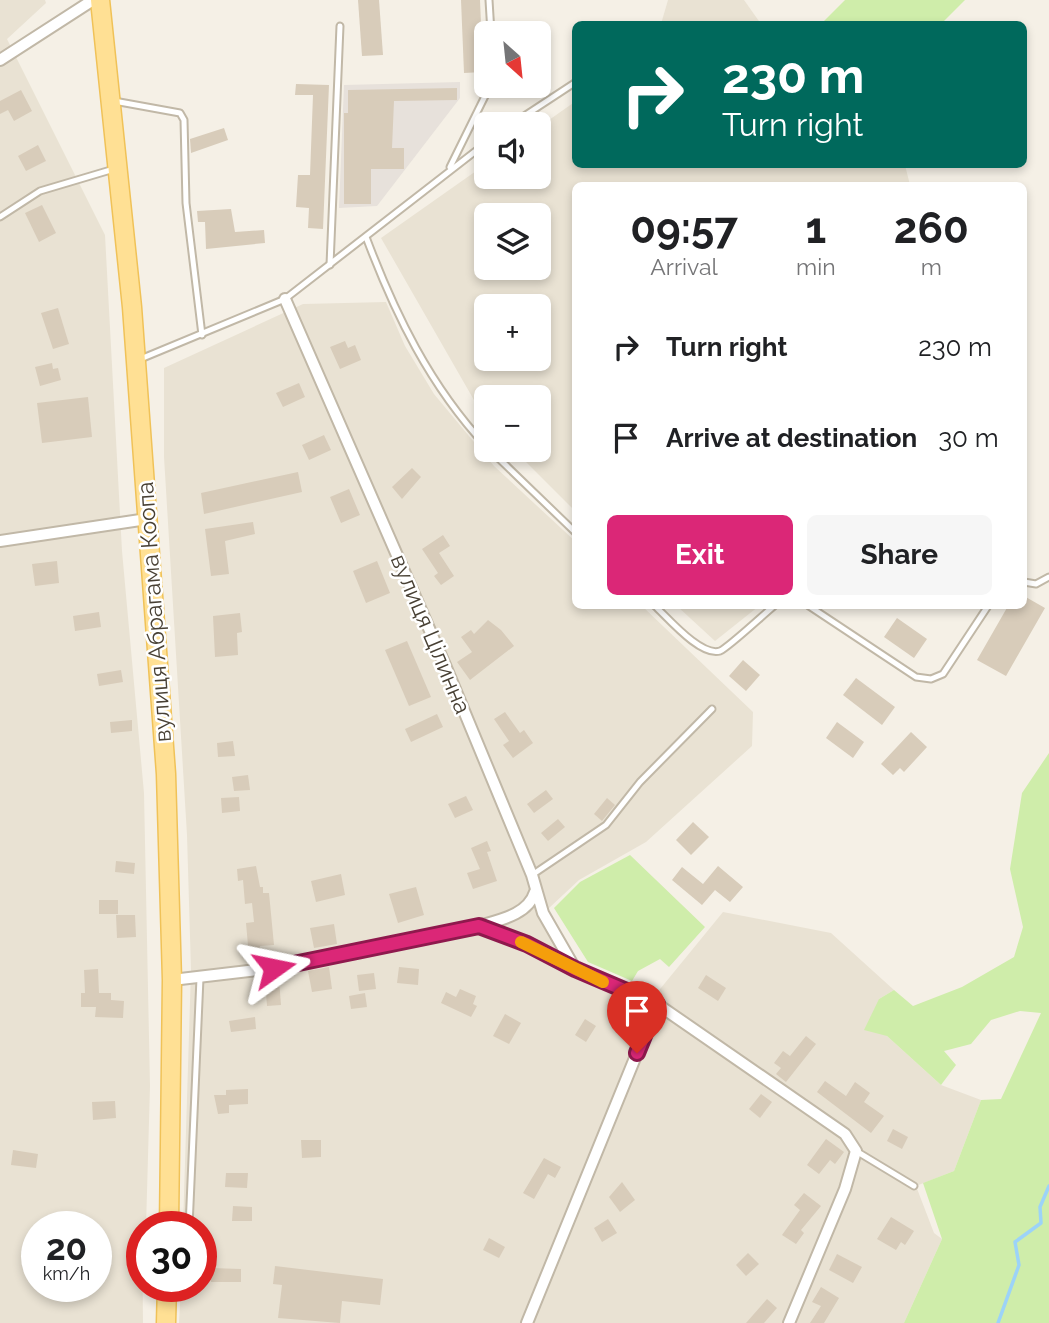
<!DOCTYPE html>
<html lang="en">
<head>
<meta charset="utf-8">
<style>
	body { margin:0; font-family:Raleway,sans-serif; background:#f6f6f6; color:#202124; height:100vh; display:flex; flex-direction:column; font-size:26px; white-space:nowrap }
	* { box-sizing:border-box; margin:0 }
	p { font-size:23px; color:#757577 }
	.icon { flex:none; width:38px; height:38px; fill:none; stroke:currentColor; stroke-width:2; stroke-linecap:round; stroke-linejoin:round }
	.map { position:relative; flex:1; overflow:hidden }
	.sheet { position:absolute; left:572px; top:182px; width:455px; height:427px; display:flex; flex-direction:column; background:#fff; border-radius:10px; box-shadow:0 4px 10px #0003 }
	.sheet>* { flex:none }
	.hud { position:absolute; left:572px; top:21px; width:455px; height:147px; border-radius:10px; box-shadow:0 4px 10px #0003; background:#00695c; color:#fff; overflow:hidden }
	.needle { width:46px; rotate:153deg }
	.tools { position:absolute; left:474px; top:21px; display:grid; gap:14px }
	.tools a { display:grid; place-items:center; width:77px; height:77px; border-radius:10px; background:#fff; box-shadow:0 4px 10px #0003; font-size:35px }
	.speed { position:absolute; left:21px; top:1211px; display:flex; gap:14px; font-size:35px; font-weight:700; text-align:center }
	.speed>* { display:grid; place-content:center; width:91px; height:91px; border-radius:50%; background:#fff; box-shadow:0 4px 10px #0003; line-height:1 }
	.speed small { font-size:18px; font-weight:400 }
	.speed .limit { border:10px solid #d22; background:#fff; color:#111 }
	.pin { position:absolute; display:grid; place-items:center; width:60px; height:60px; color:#fff; margin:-72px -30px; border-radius:50% 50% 50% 0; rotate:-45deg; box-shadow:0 0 7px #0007 }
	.pin .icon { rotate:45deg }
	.me { position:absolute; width:77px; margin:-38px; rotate:78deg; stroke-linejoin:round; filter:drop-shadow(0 0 5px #0008) }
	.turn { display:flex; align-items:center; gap:24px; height:147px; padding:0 35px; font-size:32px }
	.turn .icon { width:91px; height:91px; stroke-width:2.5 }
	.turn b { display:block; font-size:49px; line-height:60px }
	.eta { display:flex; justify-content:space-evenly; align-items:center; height:119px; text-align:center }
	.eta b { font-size:42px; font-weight:700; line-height:49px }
	.primary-button { display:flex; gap:14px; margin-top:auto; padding:14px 35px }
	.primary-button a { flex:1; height:80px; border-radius:10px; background:#db2777; color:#fff; font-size:28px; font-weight:700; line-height:80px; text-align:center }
	.primary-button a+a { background:#f6f6f6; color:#202124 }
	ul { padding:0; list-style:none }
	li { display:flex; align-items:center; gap:21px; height:91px; padding:0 35px }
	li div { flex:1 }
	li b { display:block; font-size:26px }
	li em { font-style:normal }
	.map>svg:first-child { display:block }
	.residential { fill:#e9e2d3; fill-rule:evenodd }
	.industrial { fill:#e7e1db }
	.green { fill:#cfedaa }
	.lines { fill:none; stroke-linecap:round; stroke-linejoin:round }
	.stream { stroke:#9cd3f8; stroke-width:3.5 }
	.building { fill:#d8ccba }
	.lane-casing { stroke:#c1b8a7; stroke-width:9 }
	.street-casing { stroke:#c1b8a7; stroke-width:14 }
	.primary-casing { stroke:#f0c258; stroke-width:21 }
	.lane { stroke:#fff; stroke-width:5 }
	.street { stroke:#fff; stroke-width:10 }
	.primary { stroke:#ffe094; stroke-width:18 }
	.route-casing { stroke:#8e194d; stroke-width:18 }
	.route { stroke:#db2777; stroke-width:12 }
	.slow { stroke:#f59e0b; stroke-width:12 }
	.labels { text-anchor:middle; stroke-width:5; stroke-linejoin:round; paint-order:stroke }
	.street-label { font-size:23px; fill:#484034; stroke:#fff }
</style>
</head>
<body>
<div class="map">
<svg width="1049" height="1323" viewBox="0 0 1049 1323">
	<rect width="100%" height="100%" fill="#f5f0e6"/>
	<g class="residential">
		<path d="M0,0H45L46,3L7,39L105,235L122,551L144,793L150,1086L146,1227H142L143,1323H0ZM37,1227H96V1286H37Z"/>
		<polygon points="668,0 744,0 761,24 661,24"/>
		<path d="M576,101V164L905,165L910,185L576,186V512L514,450H539V397H486V421L381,238L486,164V177H539V127ZM486,215H539V268H486ZM486,306H539V359H486Z"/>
		<polygon points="386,302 405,346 434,394 494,466 576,542 576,606 642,606 753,712 752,746 646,842 579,880 548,909 575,959 656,994 723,912 831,933 894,990 879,999 887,1036 941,1085 981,1100 954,1171 916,1186 934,1233 942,1239 904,1323 179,1323 181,1286 201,1286 201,1227 183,1227 191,970 187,835 164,457 164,368 303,304"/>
		<polygon points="677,606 759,606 715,641"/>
	</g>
	<polygon class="industrial" points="460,82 460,98 377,206 339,208 344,85"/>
	<g class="green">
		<polygon points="845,0 965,0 941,24 821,24"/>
		<polygon points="1049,753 1049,1323 904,1323 942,1239 923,1183 954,1171 981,1100 1001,1099 1041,1013 1020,1011 991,1020 971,1044 944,1051 956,1065 941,1085 887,1036 864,1030 879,999 894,990 913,1006 962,987 1014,957 1023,927 1010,869 1022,793"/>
		<polygon points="630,855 705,927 669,967 660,959 638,971 632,981 588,962 554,908 580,882"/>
	</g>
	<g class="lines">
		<polyline class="stream" points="998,1323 1019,1265 1015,1242 1041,1223 1040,1207 1049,1186"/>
	</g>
	<g class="building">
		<polygon points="358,0 379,0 383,55 362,56"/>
		<polygon points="461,0 480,0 483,72 464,73"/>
		<polygon points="296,84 329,85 323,229 308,228 309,208 296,207 298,175 310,175 313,95 295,95"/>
		<polygon points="457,88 457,100 394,101 392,148 404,148 404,169 371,169 371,204 344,204 344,113 348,113 348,90"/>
		<polygon points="21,90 32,111 14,121 8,110 0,114 0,101"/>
		<polygon points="224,128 228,140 191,153 190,139"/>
		<polygon points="38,145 46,161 26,171 18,156"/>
		<polygon points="42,205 56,233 39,242 25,213"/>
		<polygon points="231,209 235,232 264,230 265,243 206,249 205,222 198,222 197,211"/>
		<polygon points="58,308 69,344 53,349 41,313"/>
		<polygon points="345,341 348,348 355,345 361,360 340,369 330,347"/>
		<polygon points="52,363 53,369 58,368 61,380 40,386 35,367"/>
		<polygon points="299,383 305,397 283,407 276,393"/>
		<polygon points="88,397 92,437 42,443 37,403"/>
		<polygon points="324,435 331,450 309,460 302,445"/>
		<polygon points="412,468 421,477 402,499 392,487"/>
		<polygon points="298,472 302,492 204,514 201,493"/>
		<polygon points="349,489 360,515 341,523 330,497"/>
		<polygon points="253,522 255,534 225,541 229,574 211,576 205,529"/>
		<polygon points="443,535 450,546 439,553 454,576 441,585 434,576 438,573 422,549"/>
		<polygon points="57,561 59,583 35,586 32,564"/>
		<polygon points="377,561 390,593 366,603 353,571"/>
		<polygon points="1024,596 1045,608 1006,676 977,660 1008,606 1024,606"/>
		<polygon points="99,612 101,627 75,631 73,616"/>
		<polygon points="240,613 242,632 237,633 238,655 215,657 213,616"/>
		<polygon points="897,618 927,639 914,658 884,637"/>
		<polygon points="488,620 501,630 514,646 470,680 457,662 472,652 461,637 471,630 474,634"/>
		<polygon points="407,641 431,697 409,706 385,650"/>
		<polygon points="743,660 760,675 746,691 729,676"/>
		<polygon points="121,670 123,682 99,686 97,674"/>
		<polygon points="856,678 895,707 882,725 843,695"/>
		<polygon points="505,712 520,733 524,730 533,743 513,758 503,745 509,741 494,719"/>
		<polygon points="437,714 443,727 411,742 405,729"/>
		<polygon points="132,720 132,731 111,733 110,722"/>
		<polygon points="837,722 864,742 853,758 826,738"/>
		<polygon points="911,732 927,747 904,772 900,768 893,775 881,764"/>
		<polygon points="233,741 235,756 218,757 217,743"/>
		<polygon points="248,775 250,790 234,791 232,777"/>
		<polygon points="546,790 553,799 534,813 527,804"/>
		<polygon points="466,796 473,810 455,818 448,804"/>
		<polygon points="239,797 240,811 222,813 221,798"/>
		<polygon points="607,798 615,805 602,821 594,814"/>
		<polygon points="558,819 565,827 548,841 541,833"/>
		<polygon points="693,822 709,837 691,855 676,840"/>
		<polygon points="487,841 491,851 487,852 497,881 473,889 467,873 480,869 471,848"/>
		<polygon points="116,861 135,863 134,874 115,872"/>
		<polygon points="256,866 260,887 263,887 263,893 269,893 274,945 260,946 261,956 249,957 246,923 254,922 252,903 245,904 243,880 238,881 237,869"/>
		<polygon points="718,866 743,887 730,902 715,890 702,905 672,880 682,867 703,884"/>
		<polygon points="341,874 345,895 316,902 311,881"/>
		<polygon points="416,887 424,915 398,923 389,894"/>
		<rect x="99" y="900" width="19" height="14"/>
		<polygon points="116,915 135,915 136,937 117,938"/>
		<polygon points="334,924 337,944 314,948 310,928"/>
		<polygon points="329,967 332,989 312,992 308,971"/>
		<polygon points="399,967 419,969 418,985 397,983"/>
		<polygon points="98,969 99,993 111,993 111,1000 124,1001 123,1018 95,1017 96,1007 81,1007 81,993 85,993 84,970"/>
		<polygon points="374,973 376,989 359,991 357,975"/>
		<polygon points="706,975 726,988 718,1001 698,988"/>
		<polygon points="279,979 281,1005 267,1006 265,980"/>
		<polygon points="460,989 476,996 473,1004 477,1006 471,1017 441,1003 446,992 456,997"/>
		<polygon points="365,993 367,1007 351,1009 349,996"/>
		<polygon points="505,1014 521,1023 509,1044 493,1036"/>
		<polygon points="255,1017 256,1029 231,1032 229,1021"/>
		<polygon points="585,1019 596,1026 586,1042 575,1035"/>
		<polygon points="806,1036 816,1044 786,1082 776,1074 781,1068 774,1063 783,1051 790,1056"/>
		<polygon points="825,1081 846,1096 855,1082 870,1093 864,1102 884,1116 871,1133 817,1092"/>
		<polygon points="248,1089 248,1104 229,1105 229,1113 218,1114 214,1095 226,1095 226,1090"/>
		<polygon points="761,1094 772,1102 760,1118 749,1109"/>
		<polygon points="115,1101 116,1118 93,1120 92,1102"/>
		<polygon points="893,1129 908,1137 902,1149 887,1141"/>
		<polygon points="826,1139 844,1152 835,1164 830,1160 819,1174 807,1165"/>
		<polygon points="301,1140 321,1140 321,1157 302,1158"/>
		<polygon points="13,1150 38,1154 36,1168 11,1165"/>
		<polygon points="544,1158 561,1167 555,1178 548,1174 534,1199 523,1193"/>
		<polygon points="226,1173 248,1173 247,1188 225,1187"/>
		<polygon points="622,1182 635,1200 620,1212 609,1197"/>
		<polygon points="804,1193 821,1206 801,1230 804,1233 796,1244 782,1235 800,1210 794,1205"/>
		<polygon points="233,1206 252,1207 252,1221 232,1221"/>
		<polygon points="891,1217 914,1231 905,1245 901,1242 896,1250 877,1239"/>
		<polygon points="608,1219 617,1233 602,1242 594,1228"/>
		<polygon points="489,1238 505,1247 499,1258 483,1250"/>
		<polygon points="748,1253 759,1264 746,1276 736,1265"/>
		<polygon points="837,1254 862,1267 853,1283 829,1270"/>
		<polygon points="275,1266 383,1279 380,1305 342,1301 340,1323 278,1318 282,1285 273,1284"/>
		<polygon points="211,1268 241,1269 241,1282 211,1282"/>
		<polygon points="821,1287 839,1298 824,1323 810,1323 821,1306 812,1302"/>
		<polygon points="767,1299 777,1308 764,1323 746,1323"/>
	</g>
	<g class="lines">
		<g class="lane-casing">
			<g id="lane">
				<polyline points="489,0 491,33"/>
				<polyline points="114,101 180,113 184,120 186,203 202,335"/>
				<polyline points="512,124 576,82"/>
				<polyline points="450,167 490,86"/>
				<polyline points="0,217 40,191 114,169"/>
				<path d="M366,237C395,314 430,386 486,446"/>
				<polyline points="330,265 340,26"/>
				<polyline points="138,360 285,299 486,143"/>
				<polyline points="490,450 576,533"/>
				<polyline points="1024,582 1036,584 1049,577"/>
				<path d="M655,606C668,618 701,657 720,651C729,647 764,614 774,606"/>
				<polyline points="809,606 916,677 931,679 943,674 988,606"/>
				<polyline points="532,875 606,825 640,782 712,709"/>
				<polyline points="856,1151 914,1186"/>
				<polyline points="189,1227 200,978"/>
			</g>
		</g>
		<g class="street-casing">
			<g id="street">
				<polyline points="0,60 93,0"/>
				<polyline points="285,299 445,665 532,875 543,913 574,967"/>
				<polyline points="0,541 147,519"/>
				<path d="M479,926C499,920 528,915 535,892"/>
				<polyline points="172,980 274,968 479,926 527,944 575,969 657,1004 845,1134 856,1151 845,1189 789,1323"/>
				<polyline points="527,1323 657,1004"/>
			</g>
		</g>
		<g class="primary-casing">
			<g id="primary">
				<polyline points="100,0 132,307 166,774 172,980 169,1227"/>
				<polyline points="166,1323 167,1286"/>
			</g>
		</g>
		<use href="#lane" class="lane"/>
		<use href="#street" class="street"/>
		<use href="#primary" class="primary"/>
	</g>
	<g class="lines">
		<g class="route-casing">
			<polyline id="route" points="274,968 479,926 527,944 575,969 657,1004 637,1053"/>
		</g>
		<use href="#route" class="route"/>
		<polyline class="slow" points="521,942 603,982"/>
	</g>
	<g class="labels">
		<g class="street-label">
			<text transform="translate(154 612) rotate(-94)" y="8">вулиця Абрагама Коопа</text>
			<text transform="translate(431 634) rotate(67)" y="8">вулиця Цілинна</text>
		</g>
	</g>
</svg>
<div class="tools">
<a><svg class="needle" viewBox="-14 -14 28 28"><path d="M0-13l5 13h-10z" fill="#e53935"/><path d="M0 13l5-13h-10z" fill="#757577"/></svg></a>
<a><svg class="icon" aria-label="sound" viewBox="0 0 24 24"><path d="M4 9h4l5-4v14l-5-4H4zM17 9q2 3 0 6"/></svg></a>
<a><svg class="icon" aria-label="layers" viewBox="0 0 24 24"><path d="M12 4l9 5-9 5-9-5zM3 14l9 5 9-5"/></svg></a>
<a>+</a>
<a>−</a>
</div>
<div class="speed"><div>20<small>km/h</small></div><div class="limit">30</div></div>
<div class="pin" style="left:637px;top:1053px;background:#d93025"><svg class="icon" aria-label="arrive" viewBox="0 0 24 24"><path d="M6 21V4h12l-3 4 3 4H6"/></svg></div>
<svg class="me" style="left:274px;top:968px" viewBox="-20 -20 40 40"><path d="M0-17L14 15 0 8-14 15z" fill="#db2777" stroke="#fff" stroke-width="4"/></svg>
<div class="hud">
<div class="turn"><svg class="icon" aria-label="right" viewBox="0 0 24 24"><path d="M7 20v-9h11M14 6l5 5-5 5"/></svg><div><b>230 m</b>Turn right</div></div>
</div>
<section class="sheet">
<div class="eta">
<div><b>09:57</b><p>Arrival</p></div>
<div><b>1</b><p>min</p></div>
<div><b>260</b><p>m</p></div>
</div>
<ul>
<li><svg class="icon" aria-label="right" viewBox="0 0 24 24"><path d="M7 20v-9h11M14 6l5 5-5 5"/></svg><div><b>Turn right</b></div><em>230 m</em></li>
<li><svg class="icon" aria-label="arrive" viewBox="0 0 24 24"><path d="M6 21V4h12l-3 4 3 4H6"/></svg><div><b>Arrive at destination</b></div><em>30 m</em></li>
</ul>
<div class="primary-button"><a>Exit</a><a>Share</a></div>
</section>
</div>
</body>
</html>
